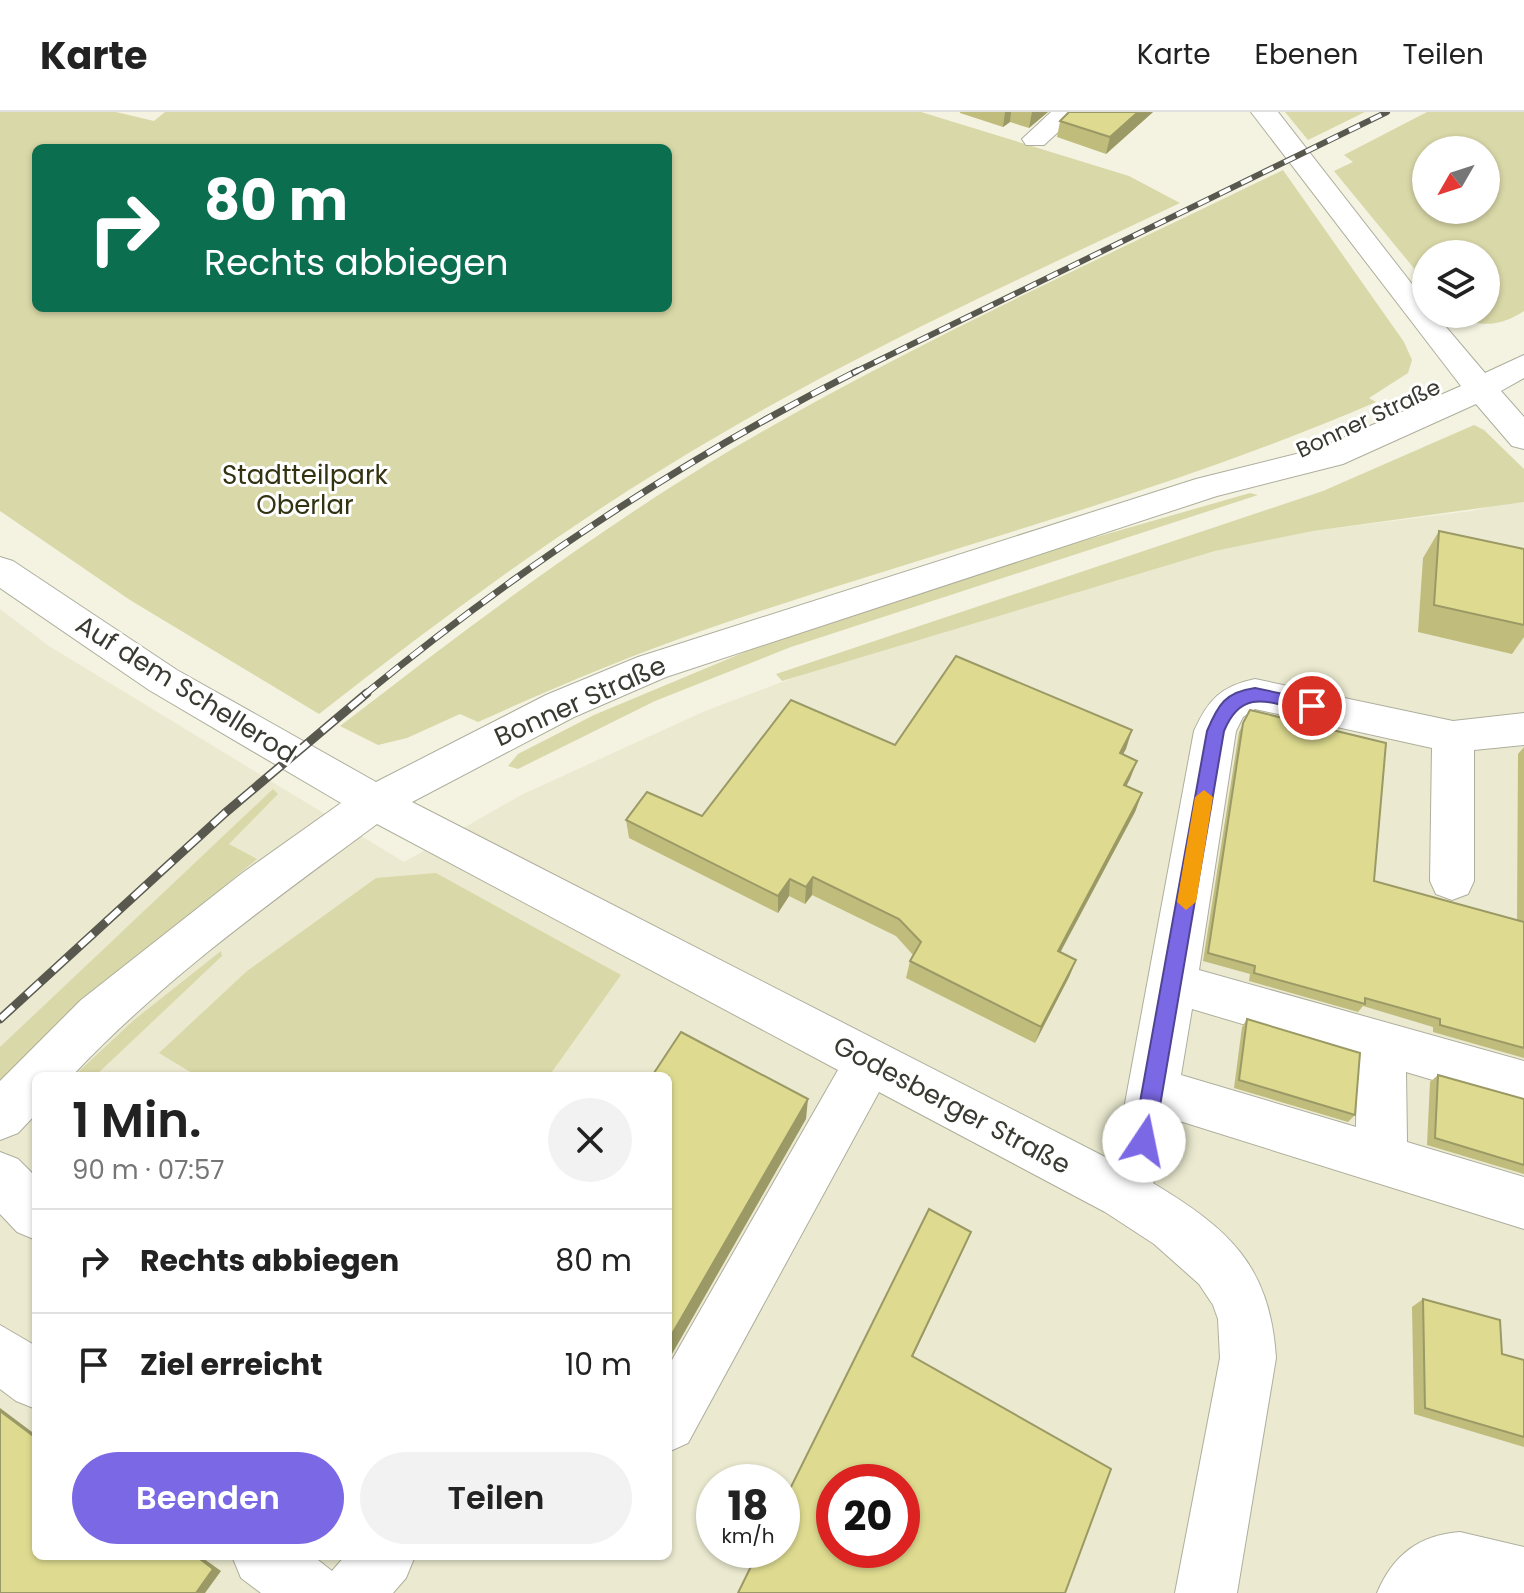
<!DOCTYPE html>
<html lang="de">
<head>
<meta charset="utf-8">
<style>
	body { margin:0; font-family:Poppins,sans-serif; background:#f2f2f2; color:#222; height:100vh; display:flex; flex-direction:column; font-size:30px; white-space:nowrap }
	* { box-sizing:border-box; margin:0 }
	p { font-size:26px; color:#767676 }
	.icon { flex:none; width:44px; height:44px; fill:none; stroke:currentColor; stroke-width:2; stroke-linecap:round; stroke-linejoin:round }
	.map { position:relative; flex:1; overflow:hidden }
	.panel { position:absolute; left:32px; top:960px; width:640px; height:488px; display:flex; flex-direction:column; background:#fff; border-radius:12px; box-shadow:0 2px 6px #0004 }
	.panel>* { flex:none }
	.banner { position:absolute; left:32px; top:32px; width:640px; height:168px; border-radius:12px; box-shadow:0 2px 6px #0004; background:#0b6e4f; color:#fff; overflow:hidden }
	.needle { width:52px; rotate:231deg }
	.buttons { position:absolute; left:1412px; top:24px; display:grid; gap:16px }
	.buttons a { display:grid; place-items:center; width:88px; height:88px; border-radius:50%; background:#fff; box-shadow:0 2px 6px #0004; font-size:40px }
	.speed { position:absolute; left:696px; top:1352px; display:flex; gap:16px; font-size:40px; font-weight:700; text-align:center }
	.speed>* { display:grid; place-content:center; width:104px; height:104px; border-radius:50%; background:#fff; box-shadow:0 2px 6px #0004; line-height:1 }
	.speed small { font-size:20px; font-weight:400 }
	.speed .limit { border:12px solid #d22; background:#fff; color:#111 }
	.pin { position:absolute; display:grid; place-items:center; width:68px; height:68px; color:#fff; margin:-34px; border:4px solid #fff; border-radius:50%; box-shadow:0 2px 8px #0007 }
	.me { position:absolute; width:88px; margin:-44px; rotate:11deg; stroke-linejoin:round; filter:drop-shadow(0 0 6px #0008) }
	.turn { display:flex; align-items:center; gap:28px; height:168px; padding:0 40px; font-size:36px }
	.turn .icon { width:104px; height:104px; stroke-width:2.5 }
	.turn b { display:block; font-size:56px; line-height:68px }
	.round { display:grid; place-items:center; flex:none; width:84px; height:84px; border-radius:42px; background:#f2f2f2 }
	.head { display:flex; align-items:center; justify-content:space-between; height:136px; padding:0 40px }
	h1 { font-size:48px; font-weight:600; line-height:60px }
	.cta { display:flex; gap:16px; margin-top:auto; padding:16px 40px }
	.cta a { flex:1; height:92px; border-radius:48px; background:#7b68e4; color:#fff; font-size:32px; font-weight:600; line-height:92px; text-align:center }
	.cta a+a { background:#f2f2f2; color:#222 }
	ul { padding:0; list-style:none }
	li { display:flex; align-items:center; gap:24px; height:104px; padding:0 40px; border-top:2px solid #e0e0e0 }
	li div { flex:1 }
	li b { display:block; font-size:30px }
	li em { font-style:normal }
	header { display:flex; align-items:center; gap:48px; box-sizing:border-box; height:112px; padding:0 40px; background:#fff; border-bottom:2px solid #e0e0e0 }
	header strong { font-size:38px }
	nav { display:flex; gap:44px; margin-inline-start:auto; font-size:28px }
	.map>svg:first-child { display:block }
	.built { fill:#ebead0; fill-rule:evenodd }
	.green { fill:#d9d8a8; fill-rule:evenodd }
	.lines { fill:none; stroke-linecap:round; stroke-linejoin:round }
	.minor-casing { stroke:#aeae9d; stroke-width:2 }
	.minor { fill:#fff; fill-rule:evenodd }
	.rail-far2-casing { stroke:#58584f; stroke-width:6 }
	.rail-far1-casing { stroke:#58584f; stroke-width:7 }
	.rail-casing { stroke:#58584f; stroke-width:9 }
	.rail-far2 { stroke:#fff; stroke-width:4; stroke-dasharray:12; stroke-linecap:butt }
	.rail-far1 { stroke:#fff; stroke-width:5; stroke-dasharray:15; stroke-linecap:butt }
	.rail { stroke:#fff; stroke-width:6; stroke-dasharray:18; stroke-linecap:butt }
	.wall { fill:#bfbc7c }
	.shaded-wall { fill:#9b9965 }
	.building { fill:#dedb90; stroke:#9b9965; stroke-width:2; fill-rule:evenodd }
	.route { fill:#7b68e4; stroke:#504494; stroke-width:2 }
	.slow { fill:#f59e0b }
	.labels { text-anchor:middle; stroke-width:6; stroke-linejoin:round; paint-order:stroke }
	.far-street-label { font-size:22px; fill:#3a3a33; stroke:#fff }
	.park-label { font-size:26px; fill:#333211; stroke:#fff }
	.street-label { font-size:26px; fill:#3a3a33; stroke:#fff }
</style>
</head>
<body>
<header>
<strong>Karte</strong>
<nav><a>Karte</a><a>Ebenen</a><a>Teilen</a></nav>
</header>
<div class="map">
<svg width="1524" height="1481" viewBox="0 0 1524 1481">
	<rect width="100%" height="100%" fill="#f4f3e1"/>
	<path class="built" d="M1517,388L1524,390V1481H0V497L49,534L404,750L521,683L705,599L827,553L1215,439L1313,419L1471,399ZM36,964H668V1444H36ZM714,1370H782V1438H714ZM834,1370H902V1438H834Z"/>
	<g class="green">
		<path d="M0,0H116L154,9L165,0H921L1129,64L1180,91C1026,164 868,235 721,322C579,404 448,501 319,602L130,488L0,399ZM36,36H668V196H36Z"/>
		<polygon points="1285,0 1365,0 1308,28"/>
		<path d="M1427,0H1524V199C1501,214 1479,217 1455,202H1486V142H1426V171L1334,59L1353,50L1344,43ZM1426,38H1486V98H1426Z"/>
		<path d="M1283,58L1404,230L1412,248L1408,261L1369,286L1376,290C1159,384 930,440 707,517C629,544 553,576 478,610L460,602L407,626L378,633L340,614C467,516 595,419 734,336C910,232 1099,148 1283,58Z"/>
		<polygon points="1474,313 1484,318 1524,357 1524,390 1313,419 1215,439 782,569 776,562 1323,379"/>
		<polygon points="1250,381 1258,383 791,535 655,589 526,653 518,657 508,654 518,642 594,603 752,537 1051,438"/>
		<polygon points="273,677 278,682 229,732 257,747 121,859 0,978 0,935"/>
		<polygon points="436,761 621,863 549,964 197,964 159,941 247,859 376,766"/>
		<polygon points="221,839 222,844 95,964 74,964 134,908"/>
	</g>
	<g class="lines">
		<g class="minor-casing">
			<g id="minor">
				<polygon points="1051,0 1080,0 1044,33 1026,33 1022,27"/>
				<path d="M1251,0H1278L1426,190V202H1435L1485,261L1524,243V266L1501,279L1524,305V337L1512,334L1476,292L1343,352L1217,384L666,565L574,605L412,690L1111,1048L1118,1029L1194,619C1208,588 1221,574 1255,567L1453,609L1524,601V633L1474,638V769L1468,782L1452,788L1436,782L1430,769L1432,636L1255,597L1243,605L1236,619L1199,858L1524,949V995L1406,960L1407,1030L1524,1065V1117L1173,1007L1170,1029L1153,1071C1229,1117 1270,1153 1276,1246L1237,1481H1175L1220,1246L1218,1207L1213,1193L1199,1172L1154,1132L1105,1100L879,980L688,1331L668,1340V1255L838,958L377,712C271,790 162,868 72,964H36V1002L18,1021L0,1028V969L81,888L241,762L341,691L149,578L0,476V445L13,449L177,558L376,670L546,583L638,545L1196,367L1320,336L1461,274ZM1192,897L1357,946L1356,1015L1181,963Z"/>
				<polygon points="0,1040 18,1047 36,1065 36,1128 17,1120 0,1102"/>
				<polygon points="0,1213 36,1234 36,1297 16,1289 0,1277"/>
				<path d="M1460,1420L1524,1435V1481H1377C1393,1443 1419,1423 1460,1420Z"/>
				<polygon points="232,1444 313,1444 332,1459 345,1444 415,1444 406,1466 393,1481 261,1481 241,1466"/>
			</g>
		</g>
		<use href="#minor" class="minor"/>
		<g class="rail-far2-casing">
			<polyline id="rail-far2" points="853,261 1387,0"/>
		</g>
		<g class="rail-far1-casing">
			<path id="rail-far1" d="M364,583C517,457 681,348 857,259"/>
		</g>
		<g class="rail-casing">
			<polyline id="rail" points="0,907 225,701 367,581"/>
		</g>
		<use href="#rail-far2" class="rail-far2"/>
		<use href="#rail-far1" class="rail-far1"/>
		<use href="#rail" class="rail"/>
	</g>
	<g class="wall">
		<polygon points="960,0 1048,0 1029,16 1010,10 1003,15 960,1"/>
		<polygon points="1069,0 1153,0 1106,42 1057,25 1060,9"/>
		<polygon points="1439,419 1524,437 1524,525 1512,542 1418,520 1423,446"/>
		<polygon points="1250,598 1374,769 1517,808 1518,642 1524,635 1524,946 1433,920 1433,915 1363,894 1358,900 1249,869 1250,862 1203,849 1239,620"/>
		<polygon points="1132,618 1123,642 1137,649 1126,674 1142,681 1135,700 1060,840 1076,848 1069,865 1035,931 906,866 910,849 913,843 896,824 812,783 805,792 789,784 778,801 629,726 626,708 702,704 895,633"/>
		<polygon points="1247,907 1355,1003 1348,1010 1234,976 1242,915"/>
		<polygon points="1438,963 1524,987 1524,1062 1427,1033 1430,970"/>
		<polygon points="1423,1187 1502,1242 1524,1248 1524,1335 1414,1302 1412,1195"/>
	</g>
	<g class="shaded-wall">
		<polygon points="1005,0 1011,0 1010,10 1003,15"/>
		<polygon points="1032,0 1048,0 1029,16"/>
		<polygon points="1138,0 1153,0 1106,42 1110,25"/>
		<polygon points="1132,618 1126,637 1113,660 1120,641"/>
		<polygon points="1137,649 1130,667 1117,692 1124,673"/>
		<polygon points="1142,681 1135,700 1052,856 1058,839"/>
		<polygon points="813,765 812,783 805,792 806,775"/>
		<polygon points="790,767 789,784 778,801 778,784"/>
		<polygon points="1076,848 1069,865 1035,931 1041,915"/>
		<polygon points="808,987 806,1007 668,1249 668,1229"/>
		<polygon points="971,1120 964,1136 907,1257 912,1244"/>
		<polygon points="0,1296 36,1323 36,1326 0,1299"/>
		<polygon points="196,1444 200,1444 221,1459 205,1481 196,1481"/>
	</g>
	<g class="building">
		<polygon points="1069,0 1138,0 1110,25 1060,9"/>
		<polygon points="1439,419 1524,437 1524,513 1434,493"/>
		<polygon points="956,544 1132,618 1120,641 1137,649 1124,673 1142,681 1058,839 1076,848 1041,915 910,849 921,830 899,807 813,765 806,775 790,767 778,784 626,708 647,680 702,704 791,588 895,633"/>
		<polygon points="1250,598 1386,631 1374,769 1524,810 1524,936 1440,913 1440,907 1365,886 1365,892 1254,861 1255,854 1208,841 1243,611"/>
		<polygon points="1247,907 1360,941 1355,1003 1239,968"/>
		<polygon points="681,920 808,987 668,1229 668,964 652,964"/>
		<polygon points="1438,963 1524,987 1524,1053 1435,1026"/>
		<path d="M929,1097L971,1120L912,1244L1111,1357L1065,1481H738L759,1438H782V1393ZM834,1370H902V1438H834Z"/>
		<polygon points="1423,1187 1500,1208 1502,1242 1524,1248 1524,1325 1425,1296"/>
		<polygon points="0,1299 36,1326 36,1444 196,1444 213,1457 196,1481 0,1481"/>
	</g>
	<path class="route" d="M1255,576L1312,588L1320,594L1312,601C1272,592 1243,573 1224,619L1154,1029L1151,1036L1144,1039L1136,1036L1133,1029L1207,619C1218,593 1225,580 1255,576Z"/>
	<polygon class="slow" points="1204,678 1213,685 1196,790 1186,798 1177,790 1195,685"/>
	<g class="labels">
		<g class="far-street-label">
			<text transform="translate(1368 306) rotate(-25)" y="8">Bonner Straße</text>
		</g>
		<g class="park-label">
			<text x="305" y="372">Stadtteilpark<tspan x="305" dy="30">Oberlar</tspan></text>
		</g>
		<g class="street-label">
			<text transform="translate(186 577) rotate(32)" y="9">Auf dem Schellerod</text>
			<text transform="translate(580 589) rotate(-24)" y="9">Bonner Straße</text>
			<text transform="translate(952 993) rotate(28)" y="9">Godesberger Straße</text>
		</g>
	</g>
</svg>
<div class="buttons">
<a><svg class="needle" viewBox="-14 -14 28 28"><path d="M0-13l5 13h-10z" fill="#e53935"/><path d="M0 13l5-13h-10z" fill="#767676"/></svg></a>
<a><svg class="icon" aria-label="layers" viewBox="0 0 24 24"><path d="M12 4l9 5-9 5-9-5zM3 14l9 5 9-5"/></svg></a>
</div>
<div class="speed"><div>18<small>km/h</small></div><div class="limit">20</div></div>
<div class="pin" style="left:1312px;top:594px;background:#d93025"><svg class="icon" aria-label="arrive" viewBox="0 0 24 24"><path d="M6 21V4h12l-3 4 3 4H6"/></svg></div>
<svg class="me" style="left:1144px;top:1029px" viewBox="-20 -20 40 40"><circle r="19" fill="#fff"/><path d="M0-13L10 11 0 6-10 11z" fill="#7b68e4"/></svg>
<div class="banner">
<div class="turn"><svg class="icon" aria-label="right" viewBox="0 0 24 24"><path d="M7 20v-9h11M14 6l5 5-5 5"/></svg><div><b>80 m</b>Rechts abbiegen</div></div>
</div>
<section class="panel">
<div class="head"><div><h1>1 Min.</h1><p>90 m · 07:57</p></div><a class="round"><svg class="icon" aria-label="close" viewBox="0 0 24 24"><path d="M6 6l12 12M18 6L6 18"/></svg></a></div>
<ul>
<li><svg class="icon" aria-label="right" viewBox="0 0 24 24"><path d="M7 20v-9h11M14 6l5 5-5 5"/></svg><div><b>Rechts abbiegen</b></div><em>80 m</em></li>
<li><svg class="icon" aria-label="arrive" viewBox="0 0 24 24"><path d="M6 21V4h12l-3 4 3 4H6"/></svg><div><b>Ziel erreicht</b></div><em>10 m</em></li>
</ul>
<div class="cta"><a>Beenden</a><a>Teilen</a></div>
</section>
</div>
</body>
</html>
